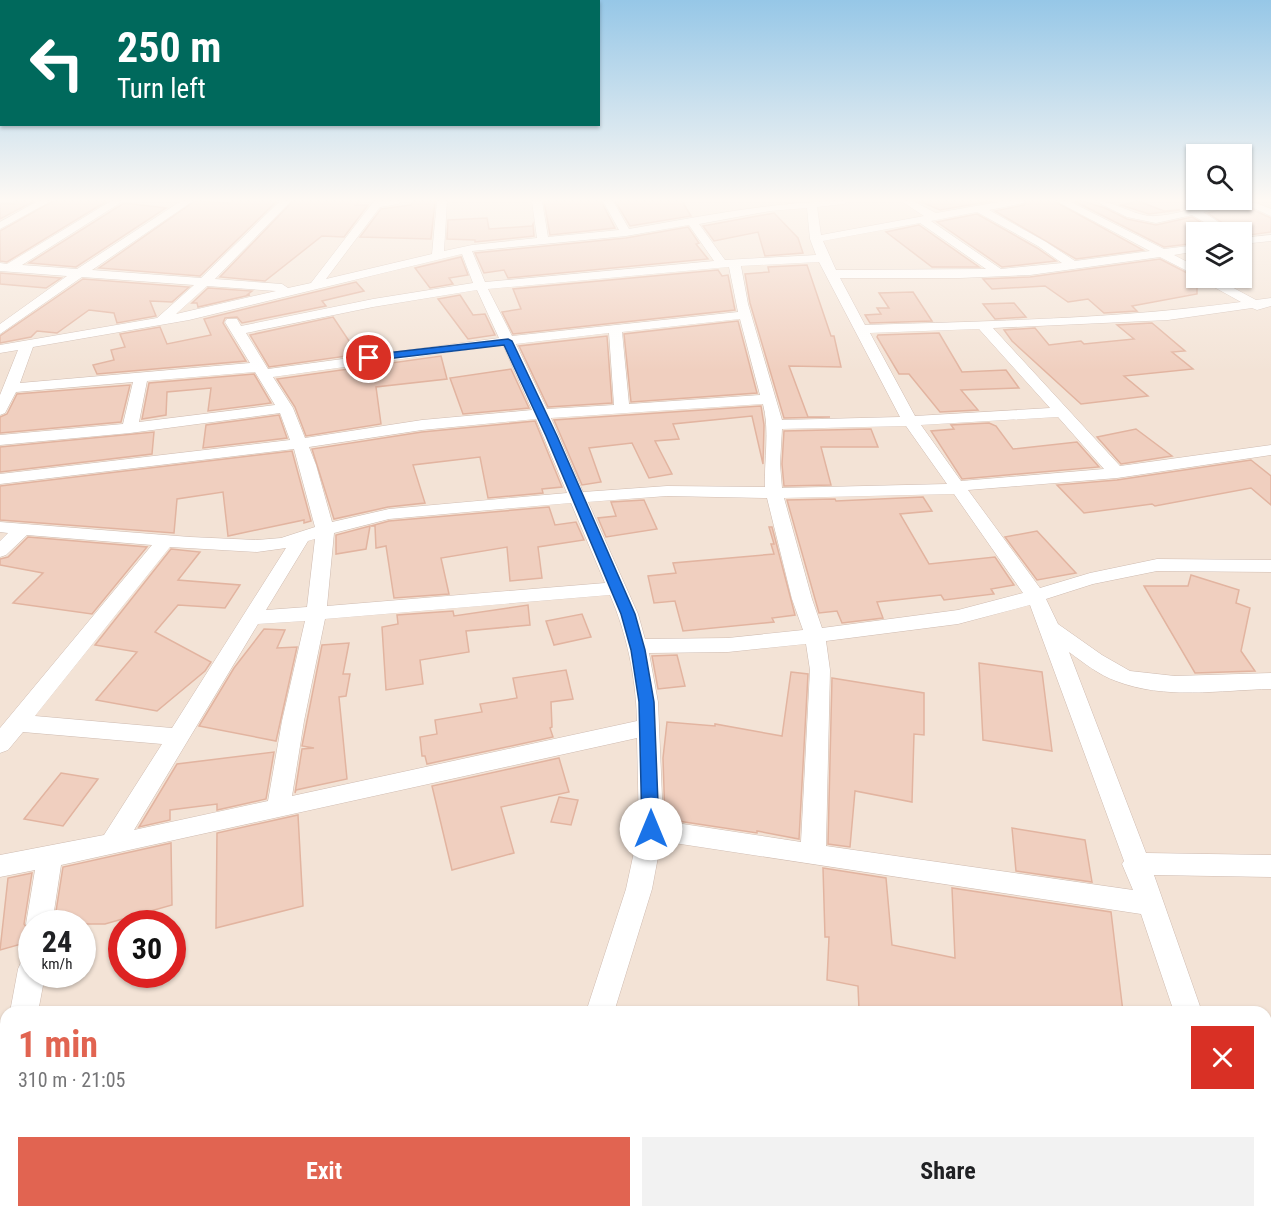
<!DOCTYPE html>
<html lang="en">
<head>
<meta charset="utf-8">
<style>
	body { margin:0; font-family:"Roboto Condensed",sans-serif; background:#f2f2f2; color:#202124; height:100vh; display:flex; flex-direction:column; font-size:22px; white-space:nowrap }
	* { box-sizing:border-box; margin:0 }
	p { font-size:20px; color:#757577 }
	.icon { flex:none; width:33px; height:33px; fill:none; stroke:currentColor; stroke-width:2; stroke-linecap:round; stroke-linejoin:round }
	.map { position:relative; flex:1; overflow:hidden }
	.sheet { position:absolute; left:0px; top:1006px; width:1272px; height:212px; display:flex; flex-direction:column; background:#fff; border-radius:18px 18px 0 0; box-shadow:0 2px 4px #0004 }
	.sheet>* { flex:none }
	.guide { position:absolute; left:0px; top:0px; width:600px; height:126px; box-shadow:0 2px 4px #0004; background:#00695c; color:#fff; overflow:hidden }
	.tools { position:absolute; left:1186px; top:144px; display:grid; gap:12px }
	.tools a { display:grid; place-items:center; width:66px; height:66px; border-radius:0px; background:#fff; box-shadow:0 2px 4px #0004; font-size:30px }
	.speed { position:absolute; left:18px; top:910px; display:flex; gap:12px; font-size:30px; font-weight:700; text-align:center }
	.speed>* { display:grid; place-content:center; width:78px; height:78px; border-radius:50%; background:#fff; box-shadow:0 2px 4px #0004; line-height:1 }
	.speed small { font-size:15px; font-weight:400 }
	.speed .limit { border:9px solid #d22; background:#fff; color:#111 }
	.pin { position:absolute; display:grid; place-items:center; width:51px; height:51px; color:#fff; margin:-26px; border:3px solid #fff; border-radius:50%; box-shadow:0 2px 6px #0007 }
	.me { position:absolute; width:66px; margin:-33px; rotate:0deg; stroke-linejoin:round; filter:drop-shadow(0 0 4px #0008) }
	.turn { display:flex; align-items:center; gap:21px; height:126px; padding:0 18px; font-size:27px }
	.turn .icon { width:78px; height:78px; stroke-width:2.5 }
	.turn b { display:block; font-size:42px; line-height:51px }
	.round { display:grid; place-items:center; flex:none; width:63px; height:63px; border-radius:0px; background:#f2f2f2 }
	.summary { display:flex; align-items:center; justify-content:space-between; height:102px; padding:0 18px }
	h1 { font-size:36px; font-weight:700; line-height:45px; color:#e16451 }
	.cta { display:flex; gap:12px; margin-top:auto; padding:12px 18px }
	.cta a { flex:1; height:69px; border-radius:0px; background:#e16451; color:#fff; font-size:24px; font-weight:700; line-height:69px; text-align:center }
	.cta a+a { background:#f2f2f2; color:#202124 }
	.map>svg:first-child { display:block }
	.residential { fill:#f3e3d6; fill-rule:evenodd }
	.building { fill:#f0cfbf; stroke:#e2b4a0; stroke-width:1.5 }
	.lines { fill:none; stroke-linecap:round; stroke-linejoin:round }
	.minor-casing { stroke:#cfbbb0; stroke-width:1 }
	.minor { fill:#fff; fill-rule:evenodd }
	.route { fill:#1a73e8; stroke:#114b97; stroke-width:1.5 }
</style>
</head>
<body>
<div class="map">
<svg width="1271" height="1217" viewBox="0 0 1271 1217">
	<rect width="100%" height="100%" fill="#fcf2e7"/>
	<path class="residential" d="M0,201H1271V1217H0ZM1197,232H1242V278H1197ZM32,924H82V975H32ZM122,924H172V975H122ZM6,1012H1266V1212H6Z"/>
	<g class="building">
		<polygon points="14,201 34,201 0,219 0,203 14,204"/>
		<polygon points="53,201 107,201 7,262 0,261 0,231"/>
		<polygon points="195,201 230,203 233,201 277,201 200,276 99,268"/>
		<polygon points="293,201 360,201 356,205 368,205 344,237 322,236 265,281 220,277"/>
		<polygon points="413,201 435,201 431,239 360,237 381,209 411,205"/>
		<polygon points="544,201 601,201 615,228 550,235"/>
		<polygon points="615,201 682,201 691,216 630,226"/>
		<polygon points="919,201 992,201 940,210"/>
		<polygon points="1027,201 1054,201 1143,250 1076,259 995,211 1024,205"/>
		<polygon points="1074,201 1082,201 1105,208 1127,219 1156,225 1192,217 1217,232 1197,232 1197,243 1164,247"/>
		<polygon points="1138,201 1164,211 1180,210 1149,214 1121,205"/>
		<polygon points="124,203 166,208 76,267 29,263"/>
		<polygon points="1240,204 1271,218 1271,232 1242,236 1242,232 1236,232 1208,213"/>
		<polygon points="774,213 798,238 803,253 765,256 758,232 714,241 703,226"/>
		<polygon points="977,214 1037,248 1056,261 1002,267 937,222"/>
		<polygon points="487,218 489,229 532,226 533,224 534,236 475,242 475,240 447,239 448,220"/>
		<polygon points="919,225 979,267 932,267 886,232"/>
		<polygon points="688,227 699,243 696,244 708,259 508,278 504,270 484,273 475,253 626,238"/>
		<polygon points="461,257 468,275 449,278 453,284 430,288 415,268"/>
		<polygon points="1160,259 1197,278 1197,294 1132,306 1137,311 1104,313 1088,299 1068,302 1045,286 992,289 983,279 1030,277"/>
		<polygon points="807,265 831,336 834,336 841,367 789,366 808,417 830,417 784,418 750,303 745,274 769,272 768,267"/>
		<polygon points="718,270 722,276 728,275 735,310 513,334 502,312 521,309 513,289"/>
		<polygon points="0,273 61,278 46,288 0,284"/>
		<polygon points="83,279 189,287 172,302 150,301 156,316 117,323 114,313 89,310 57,333 37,331 31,337 0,343 0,336"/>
		<polygon points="356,282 364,291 322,301 326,306 242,323 237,317 225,318 223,323 246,361 97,374 93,365 114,360 111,350 125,347 120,334 160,327 167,344 211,335 204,319"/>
		<polygon points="208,288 252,291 247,295 250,295 198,307 197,303 192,303"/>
		<polygon points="913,292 932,321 870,323 865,315 881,314 877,308 889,308 879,293"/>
		<polygon points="460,295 473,315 485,314 495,335 468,339 438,299"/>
		<polygon points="1014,303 1026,317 995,319 983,304"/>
		<polygon points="333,317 351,344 365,342 368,353 269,367 250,335"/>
		<polygon points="738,321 757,393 631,402 624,334"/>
		<polygon points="1152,323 1185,351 1172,352 1193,369 1124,376 1148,396 1081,404 1012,341 1004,330 1035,328 1049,345 1081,341 1084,344 1134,339 1117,325"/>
		<polygon points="939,333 962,372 1006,370 1019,388 961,390 978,410 940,412 909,374 899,374 877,337 878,335"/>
		<polygon points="607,336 612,403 548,407 519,346"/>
		<polygon points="441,356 447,379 376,387 381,424 306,436 295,407 277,379"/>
		<polygon points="511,369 529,408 463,414 450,378"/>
		<polygon points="254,374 271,403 208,411 211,388 167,392 166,415 142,419 149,383"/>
		<polygon points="130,385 121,422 0,433 0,417 7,414 17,394"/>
		<polygon points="761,406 764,425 763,464 752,416 673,424 679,439 655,441 672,474 649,478 632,443 589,448 601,482 582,485 554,420"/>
		<polygon points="279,415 287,438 203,448 206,425"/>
		<polygon points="535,421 562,487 542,489 543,493 488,498 480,457 413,465 425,503 388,507 334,519 312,449 422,432"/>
		<polygon points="989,423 996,426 1013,449 1077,442 1099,467 962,479 931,431 954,429 951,425"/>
		<polygon points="871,429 878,447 821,447 831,485 784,486 782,464 784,431"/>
		<polygon points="1136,429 1172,456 1121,464 1097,437"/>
		<polygon points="154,432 152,454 0,472 0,447"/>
		<polygon points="292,451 311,521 304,523 304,520 228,536 223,492 177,499 174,533 0,520 0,486"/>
		<polygon points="1251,460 1271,476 1271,505 1251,488 1155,506 1152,504 1084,513 1057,485 1117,480"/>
		<polygon points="923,497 932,511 900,514 929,564 995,557 1014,585 991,589 994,594 944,600 941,595 877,602 883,618 842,623 837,611 819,613 787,500 835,499 836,501"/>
		<polygon points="644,500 657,529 606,537 598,518 616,516 611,502"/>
		<polygon points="549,507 555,525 576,522 584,540 538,547 542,578 510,581 507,547 441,558 449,594 394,598 386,546 376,548 375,526 371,526 389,521"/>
		<polygon points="370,526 366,549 336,554 336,535"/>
		<polygon points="769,527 772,527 795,615 772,618 774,622 683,631 675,601 654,603 648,576 676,573 673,563 774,554 771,544 774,544"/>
		<polygon points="1037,531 1076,573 1037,580 1005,537"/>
		<polygon points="28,537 147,547 92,614 13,603 43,573 0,565 0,559 8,557"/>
		<polygon points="171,549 200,552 178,580 240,585 225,608 178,605 155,632 211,662 205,671 157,711 96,700 137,652 95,645"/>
		<polygon points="1191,575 1239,590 1236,603 1250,608 1241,651 1255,671 1195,673 1144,586 1188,586"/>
		<polygon points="528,605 530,625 466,631 469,652 420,660 423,684 386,690 382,627 398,624 397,615 453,611 454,616"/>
		<polygon points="582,614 591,637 554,645 546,621"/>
		<polygon points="264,629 285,630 277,648 297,647 276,741 199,726 234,668"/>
		<polygon points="349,643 343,674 350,674 346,696 339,697 347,779 296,790 295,793 302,749 314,748 302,746 322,645"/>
		<polygon points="677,655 685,686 658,689 652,656"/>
		<polygon points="979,663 1042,672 1052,751 983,740"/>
		<polygon points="566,670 573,699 551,702 552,727 550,728 553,737 427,764 425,756 422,756 420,737 437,734 435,720 482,712 480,704 517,698 513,678"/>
		<polygon points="791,672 808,674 799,839 757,831 757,833 665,819 663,758 667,722 715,726 715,724 782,736"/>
		<polygon points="832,678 924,693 924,735 914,734 912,802 855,791 850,847 828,844"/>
		<polygon points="274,752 266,799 217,810 217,804 170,810 170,820 139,827 177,764"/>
		<polygon points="559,758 569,792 501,807 514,853 452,870 432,786"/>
		<polygon points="61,773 98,779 63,826 24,819"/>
		<polygon points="559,797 578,800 571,825 551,822"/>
		<polygon points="298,815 303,906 216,928 217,833"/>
		<polygon points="1012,828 1085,840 1092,882 1016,871"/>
		<polygon points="171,843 172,905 105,924 54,924 63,867"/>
		<polygon points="823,868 886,878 892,945 955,958 952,888 1111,912 1123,1012 909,1012 880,1007 881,1012 859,1009 858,986 827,980 829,937 825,937"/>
		<polygon points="32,873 24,924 32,935 32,941 0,950 8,878"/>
	</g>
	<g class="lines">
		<g class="minor-casing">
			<g id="minor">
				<polygon points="38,201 51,201 0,229 0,222"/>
				<path d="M111,201H123L22,265L77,269L181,201H193L92,270L201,278L280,201H291L215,279L282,284L288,288L311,283L374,201H403L398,204L380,207L326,279L432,254L437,201H447L444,251L472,245L537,238L532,201H542L548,237L619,230L603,201H613L629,229C703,216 775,201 849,201L844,204L817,207L821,235L924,216L901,201H913L936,213L1004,201H1025L1024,203L989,210L1046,242L1075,261L1150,251L1056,201H1069L1164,249L1197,245V251L1174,255L1197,267V276L1160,257L1030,275L960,278H840L865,325C991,321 1116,319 1241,302L1203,281L1201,278H1215L1256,300L1271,298V306L1257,310L1252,308L1168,320L993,328L1120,466L1271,445V455L1117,478L968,490L1040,588L1090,573L1157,559L1271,560V572L1157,571L1093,584L1046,599L1058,624L1102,655L1130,671L1175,676L1271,673V689C1220,690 1165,700 1116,681C1099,675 1084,663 1069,652L1146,853L1271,855V877L1154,875L1202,1012H1174L1141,914L661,841L652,889L614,1012H586L626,889L639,829L637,738L61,865L52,924H32V933L30,932L26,924L35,870L0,877V855L104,835L162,744L23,732L8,750L0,753V728L152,545L27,535L6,555L0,557V541L8,533L0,532V522L190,537L257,540L281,538L315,527L294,449L0,484V474L290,440L280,413L130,433L0,445V435L123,424L133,382L16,392L5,413L0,415V395L18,350L0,353V345L157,318L194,285L82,277L0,334V324L67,276L0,271V263L7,264ZM807,208L810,239L816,255L725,260L699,224L770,211ZM977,212L1038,246L1062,263L1001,269L931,221ZM920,223L986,269L836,270L823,241ZM689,225L714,261L485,282L472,251L626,236ZM462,254L473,283L373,299L241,326L237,319H227L225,322L250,363L20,383L33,347L189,320ZM819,262L900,417L782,420L748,304L741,266ZM729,267L738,312L512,336L488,289ZM207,286L276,291L176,314ZM477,290L499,338L268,369L246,333L373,307ZM740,319L760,395L629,404L622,332ZM979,329L1050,408L915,416L870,333ZM609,333L614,405L547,409L516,344ZM503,345L532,410L422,420L305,438L293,408L273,377ZM255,372L275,405L139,422L147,381ZM763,404C770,431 764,459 765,487L667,486L583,492L551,418ZM1058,417L1104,469L961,481L921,425ZM536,419L567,493L389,509L332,522L316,465L309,447L422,430ZM906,426L947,484L782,488L780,464L782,429ZM954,494L1023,593L958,610L822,628L812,599L784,498ZM667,496L767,498L792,599L803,630L728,638L645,639L638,614L588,502ZM571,503L605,583L327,606L334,533L389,519ZM315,539L307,607L266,610L308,541ZM170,547L257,552L286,548L172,728L35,716ZM610,595C627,634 636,678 637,721L292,796L304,721L325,619ZM1030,605L1124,861L1122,864L1133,890L826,846L830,670L826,641L958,624ZM305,621L282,721L268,801L134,830L258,624ZM806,644L810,670L801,842L663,821L658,702L649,653L728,652Z"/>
				<path d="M1095,201C1117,201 1136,218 1157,216C1201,212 1225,188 1271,209V216L1240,202L1203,212L1234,232H1221L1192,215L1156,223L1127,217Z"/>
				<polygon points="1271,235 1271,241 1242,244 1242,238"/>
				<polygon points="32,956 32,975 45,975 38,1012 10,1012 18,969 22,960"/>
				<polygon points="6,1055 6,1085 0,1087 0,1057"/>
				<polygon points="6,1100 6,1160 0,1163 0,1102"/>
				<polygon points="1266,1199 1271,1201 1271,1217 1244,1217 1243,1212 1266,1212"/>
				<polygon points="527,1212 559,1212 557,1217 525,1217"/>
			</g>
		</g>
		<use href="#minor" class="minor"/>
	</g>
	<linearGradient id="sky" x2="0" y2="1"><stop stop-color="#96c7e7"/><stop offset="0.54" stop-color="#fef9f4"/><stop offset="1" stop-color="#fef9f4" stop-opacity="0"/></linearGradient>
	<rect width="1271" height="371" fill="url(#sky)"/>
	<polygon class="route" points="508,339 512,341 557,436 635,614 645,650 654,702 659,829 657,834 651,836 645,834 642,829 639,702 631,650 621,614 546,436 504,345 369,361 364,358 369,355"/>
</svg>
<div class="tools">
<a><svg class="icon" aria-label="search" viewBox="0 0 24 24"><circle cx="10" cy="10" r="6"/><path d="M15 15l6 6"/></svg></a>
<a><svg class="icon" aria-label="layers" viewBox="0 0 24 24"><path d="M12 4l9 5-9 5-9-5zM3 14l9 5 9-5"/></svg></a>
</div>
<div class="speed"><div>24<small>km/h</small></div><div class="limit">30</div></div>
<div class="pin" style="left:369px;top:358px;background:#d93025"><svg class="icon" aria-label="arrive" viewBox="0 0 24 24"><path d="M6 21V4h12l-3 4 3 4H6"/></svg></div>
<svg class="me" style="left:651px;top:829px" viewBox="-20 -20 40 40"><circle r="19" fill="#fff"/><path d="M0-13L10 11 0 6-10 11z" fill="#1a73e8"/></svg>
<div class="guide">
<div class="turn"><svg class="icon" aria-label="left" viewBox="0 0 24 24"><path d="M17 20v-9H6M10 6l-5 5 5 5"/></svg><div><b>250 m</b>Turn left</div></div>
</div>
<section class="sheet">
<div class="summary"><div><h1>1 min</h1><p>310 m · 21:05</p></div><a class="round" style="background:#d93025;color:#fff"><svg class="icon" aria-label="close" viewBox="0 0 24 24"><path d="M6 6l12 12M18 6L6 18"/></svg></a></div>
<div class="cta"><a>Exit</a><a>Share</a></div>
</section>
</div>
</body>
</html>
